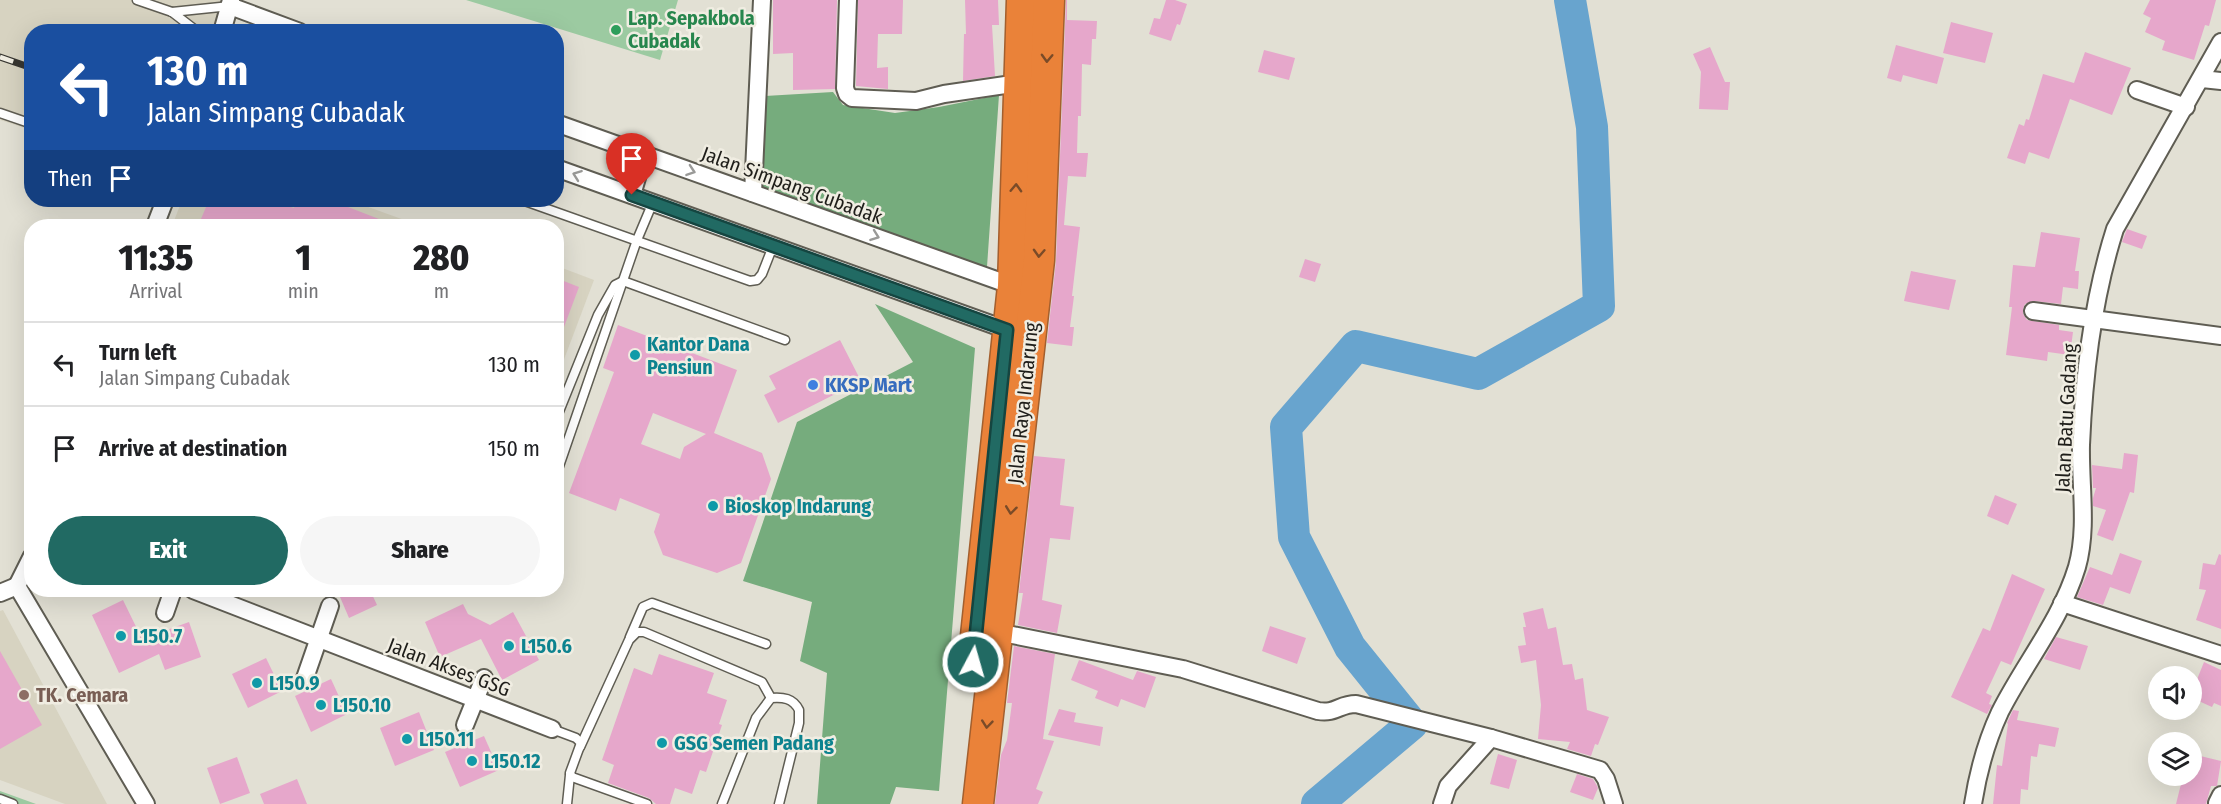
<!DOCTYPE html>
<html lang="en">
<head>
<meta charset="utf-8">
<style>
	body { margin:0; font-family:"Fira Sans Condensed",sans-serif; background:#f6f6f6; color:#202124; height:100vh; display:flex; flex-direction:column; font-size:22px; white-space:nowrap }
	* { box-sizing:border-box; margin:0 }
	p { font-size:20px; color:#757577 }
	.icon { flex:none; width:33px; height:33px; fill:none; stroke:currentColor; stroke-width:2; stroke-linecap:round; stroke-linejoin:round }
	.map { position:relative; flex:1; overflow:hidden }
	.side { position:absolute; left:24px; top:219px; width:540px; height:378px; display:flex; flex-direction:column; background:#fff; border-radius:24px; box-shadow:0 6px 24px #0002 }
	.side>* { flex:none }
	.guide { position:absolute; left:24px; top:24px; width:540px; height:183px; border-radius:24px; box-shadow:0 6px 24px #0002; background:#1a4fa0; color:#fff; overflow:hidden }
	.buttons { position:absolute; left:2148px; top:666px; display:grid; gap:12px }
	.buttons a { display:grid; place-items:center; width:54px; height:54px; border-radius:50%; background:#fff; box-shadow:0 6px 24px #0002; font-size:30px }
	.pin { position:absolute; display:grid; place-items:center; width:51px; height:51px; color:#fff; margin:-62px -26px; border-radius:50% 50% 50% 0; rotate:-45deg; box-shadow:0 0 6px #0007 }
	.pin .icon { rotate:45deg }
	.me { position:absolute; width:66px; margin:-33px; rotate:6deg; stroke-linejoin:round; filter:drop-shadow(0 0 4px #0008) }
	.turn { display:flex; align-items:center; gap:21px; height:126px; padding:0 24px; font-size:27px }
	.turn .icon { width:78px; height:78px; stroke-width:2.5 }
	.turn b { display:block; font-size:42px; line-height:51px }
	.then { display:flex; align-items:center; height:57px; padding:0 24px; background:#0003; gap:12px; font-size:22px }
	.eta { display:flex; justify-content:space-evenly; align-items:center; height:102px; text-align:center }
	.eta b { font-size:36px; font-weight:800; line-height:42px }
	.primary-button { display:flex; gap:12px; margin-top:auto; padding:12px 24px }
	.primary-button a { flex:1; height:69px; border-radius:36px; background:#216a63; color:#fff; font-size:24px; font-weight:800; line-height:69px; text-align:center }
	.primary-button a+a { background:#f6f6f6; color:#202124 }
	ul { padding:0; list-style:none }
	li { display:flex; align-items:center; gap:18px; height:84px; padding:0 24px; border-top:2px solid #e0e0e0 }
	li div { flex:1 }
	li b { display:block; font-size:22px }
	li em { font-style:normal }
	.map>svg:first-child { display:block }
	.built { fill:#d7d3c1 }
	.green { fill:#9ccaa1 }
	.forest { fill:#76ac7d }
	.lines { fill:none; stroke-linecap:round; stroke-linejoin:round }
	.river { stroke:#68a4ce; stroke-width:32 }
	.building { fill:#e6a7cb; fill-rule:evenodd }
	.lane-casing { stroke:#5f5d53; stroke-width:11 }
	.street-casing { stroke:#5f5d53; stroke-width:20 }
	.highway-casing { stroke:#a35f2e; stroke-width:33 }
	.lane { stroke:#fff; stroke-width:8 }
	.street { stroke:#fff; stroke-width:16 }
	.highway { stroke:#ea8239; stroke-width:30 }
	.rail-casing { stroke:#373631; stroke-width:7 }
	.rail { stroke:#f0ede2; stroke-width:4.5; stroke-dasharray:14; stroke-linecap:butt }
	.oneway { stroke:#7a4b28 }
	.oneway2 { stroke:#9a9a98 }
	.route-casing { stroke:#154540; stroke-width:15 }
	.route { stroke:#216a63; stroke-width:10 }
	.leisure-dot { fill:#2e9e5b; stroke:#f0ede2; stroke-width:2 }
	.culture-dot { fill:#0f9aa8; stroke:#f0ede2; stroke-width:2 }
	.shop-dot { fill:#3f7fe0; stroke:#f0ede2; stroke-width:2 }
	.education-dot { fill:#8d6e63; stroke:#f0ede2; stroke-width:2 }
	.labels { text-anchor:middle; stroke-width:5; stroke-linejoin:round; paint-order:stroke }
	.leisure-label { font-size:20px; font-weight:bold; fill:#27864d; stroke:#f0ede2; text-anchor:start }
	.street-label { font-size:20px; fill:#1f1e1a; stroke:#f0ede2 }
	.culture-label { font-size:20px; font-weight:bold; fill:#0d838f; stroke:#f0ede2; text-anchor:start }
	.shop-label { font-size:20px; font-weight:bold; fill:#366cbe; stroke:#f0ede2; text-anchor:start }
	.education-label { font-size:20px; font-weight:bold; fill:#785e54; stroke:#f0ede2; text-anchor:start }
</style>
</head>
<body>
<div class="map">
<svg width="2221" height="804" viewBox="0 0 2221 804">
	<rect width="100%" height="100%" fill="#e2e0d4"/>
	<g class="built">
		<polygon points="0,0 228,0 219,31 32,32 31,130 0,120"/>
		<polygon points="182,200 325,200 314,226 172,226"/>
		<polygon points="326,200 349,200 421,226 315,226"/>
		<polygon points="557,266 594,280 557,378"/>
		<polygon points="3,610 107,804 65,804 0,780 0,611"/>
	</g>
	<g class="green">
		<polygon points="466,0 678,0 660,60"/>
		<polygon points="0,791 36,804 0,804"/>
	</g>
	<g class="forest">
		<polygon points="833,92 843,105 895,113 939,107 999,95 986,281 759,198 765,96"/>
		<polygon points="875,304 975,348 939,791 896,787 890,804 817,804 827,673 800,661 812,602 743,581 797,422 913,362"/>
	</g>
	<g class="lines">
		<polyline class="river" points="1317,804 1412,724 1350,647 1294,537 1286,427 1356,346 1478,374 1599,306 1592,127 1570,0"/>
	</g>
	<g class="building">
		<polygon points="773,0 837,0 835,89 793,90 793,53 773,54"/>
		<polygon points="858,0 903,0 902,34 878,34 877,68 888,67 888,89 856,86"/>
		<polygon points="965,0 998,0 999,25 992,25 995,76 963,81 964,34 966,34"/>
		<polygon points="1066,0 1067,0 1067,20 1097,21 1096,39 1092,39 1091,65 1082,64 1081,116 1078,116 1077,153 1088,153 1086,177 1068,176 1064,225 1080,227 1072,296 1074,296 1070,327 1074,327 1072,346 1047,343 1056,261"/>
		<polygon points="1166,0 1175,0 1187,4 1180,25 1177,24 1171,41 1149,34 1154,18 1160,19"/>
		<polygon points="2150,0 2216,0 2209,26 2205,25 2194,60 2162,50 2165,41 2145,32 2151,18 2143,14"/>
		<polygon points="1951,22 1993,33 1985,63 1943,53"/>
		<polygon points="1896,45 1944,58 1937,84 1903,75 1901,82 1887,78"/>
		<polygon points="1710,47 1725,82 1730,82 1728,110 1699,109 1701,72 1693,54"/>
		<polygon points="1264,50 1295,58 1289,80 1258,72"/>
		<polygon points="2085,52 2131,68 2112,115 2070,99 2049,159 2029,152 2025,164 2007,158 2019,124 2024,126 2026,119 2029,120 2043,74 2074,83"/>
		<polygon points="209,200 270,200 294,208 297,200 330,200 397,226 198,226"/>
		<polygon points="2127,229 2147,236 2142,249 2122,242"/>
		<polygon points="2041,232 2080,238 2075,271 2079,271 2078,289 2063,287 2061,304 2034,301 2025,304 2023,309 2023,314 2027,320 2059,325 2059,330 2073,332 2070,355 2048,352 2047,361 2006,355 2012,307 2009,307 2013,265 2035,267"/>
		<polygon points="1305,259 1321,264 1315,282 1299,277"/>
		<polygon points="1911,271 1956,280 1949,310 1904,301"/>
		<polygon points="556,278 579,287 558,343 556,342"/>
		<path d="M618,325L737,370L714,433L762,453L771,479L741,563L717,573L663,555L654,532L660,514L620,498L616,511L569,493L614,372L603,368ZM653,413L706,434L684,447L680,459L641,444Z"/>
		<polygon points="840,340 861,381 778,423 764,395 776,389 769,376"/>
		<polygon points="2124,453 2138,455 2134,493 2130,492 2113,541 2097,535 2106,510 2093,506 2093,498 2096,488 2093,488 2092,465 2122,469"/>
		<polygon points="1034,456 1065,459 1060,505 1074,507 1070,540 1050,538 1042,600 1062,605 1057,633 1018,625 1023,593 1019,593"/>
		<polygon points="1995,495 2017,504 2008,525 1987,516"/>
		<polygon points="2120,553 2142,561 2130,594 2110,587 2103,605 2077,597 2090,567 2112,575"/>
		<polygon points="2219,554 2221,555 2221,629 2196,620 2206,590 2199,589 2203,563 2215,565"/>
		<polygon points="2012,574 2045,589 2011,665 2001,661 1986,693 1992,696 1989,704 1992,705 1987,714 1951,697 1983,628 1990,631"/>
		<polygon points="337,590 370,590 377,605 349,618"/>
		<polygon points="123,600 142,639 189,622 201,657 165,670 159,654 119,673 92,615"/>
		<polygon points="463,604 468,614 490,625 513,612 539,660 502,680 481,639 440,657 425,622"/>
		<polygon points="1543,608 1548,629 1556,627 1563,665 1572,664 1575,680 1583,678 1587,710 1609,717 1598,745 1595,744 1591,756 1567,749 1570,742 1538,739 1541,705 1536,660 1521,663 1518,646 1526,645 1523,627 1526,627 1523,613"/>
		<polygon points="1270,626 1306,638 1297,664 1262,651"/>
		<polygon points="2056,637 2088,646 2080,670 2044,659"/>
		<polygon points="1014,646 1055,654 1043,739 1054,741 1036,789 1043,792 1038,804 995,804 1001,755 1007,740 1012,703 1007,703"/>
		<polygon points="0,651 42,725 0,749"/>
		<polygon points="659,654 714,673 707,693 727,700 719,724 722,725 706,772 700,770 692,794 675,788 670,804 656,804 649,798 608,783 614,765 602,760 634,668 652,675"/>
		<polygon points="266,658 282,691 248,708 232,674"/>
		<polygon points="1079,660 1133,680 1137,671 1156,677 1145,708 1121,699 1118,707 1095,698 1098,691 1071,680"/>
		<polygon points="2204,662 2221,670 2221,706 2214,703 2212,707 2192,698 2192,692"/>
		<polygon points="331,679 347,714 311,732 295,696"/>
		<polygon points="1059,709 1076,713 1074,722 1103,727 1100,746 1048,735"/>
		<polygon points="2013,710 2019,711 2017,720 2059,728 2055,747 2039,744 2037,757 2031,756 2028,790 2021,789 2020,804 1993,804 1997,765 2002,766 2008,724 2007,723"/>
		<polygon points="419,712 434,750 395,766 380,728"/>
		<polygon points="484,736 499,770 460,787 445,752"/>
		<polygon points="1498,754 1517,760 1509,789 1490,784"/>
		<polygon points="2192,754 2221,761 2217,786 2211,786 2206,804 2176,804 2183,776 2192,776"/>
		<polygon points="237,757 250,793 220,804 207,768"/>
		<polygon points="1577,774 1593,779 1596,784 1598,788 1593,800 1570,792"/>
		<polygon points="297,779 307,804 264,804 260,794"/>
	</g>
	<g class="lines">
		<g class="lane-casing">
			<g id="lane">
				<polyline points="137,0 172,12 198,32"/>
				<polyline points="172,12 230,6"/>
				<polyline points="0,113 32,124"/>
				<polyline points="522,200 750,281 757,280 762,274 773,246"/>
				<polyline points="556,419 598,315 615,285 623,281 785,340"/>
				<polyline points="556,475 637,240 653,202"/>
				<polyline points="630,637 643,607 652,603 766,644"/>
				<polyline points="552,729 576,738 581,743 570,773 572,777 647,804"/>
				<polyline points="580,747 629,640 637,632 644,632 762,682 771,698"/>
				<polyline points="0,799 13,804"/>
				<polyline points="567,804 570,775"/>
				<path d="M722,804L756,718L771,698C783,697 793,698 799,710V723L779,804"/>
			</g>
		</g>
		<g class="street-casing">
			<g id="street">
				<polyline points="848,0 845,88 847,94 852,98 916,101 944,94 1019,83"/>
				<polyline points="230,6 300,32"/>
				<polyline points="222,32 231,0"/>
				<polyline points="2202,79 2221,81"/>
				<polyline points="2137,90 2186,107"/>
				<polyline points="556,123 1013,286 1018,290"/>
				<polyline points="556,168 1013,332"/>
				<polyline points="753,193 762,0"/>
				<polyline points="632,195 644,154"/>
				<polyline points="155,226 165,200"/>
				<polyline points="2033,311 2221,336"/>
				<polyline points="17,586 146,804"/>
				<polyline points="17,586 32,556"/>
				<polyline points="193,590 552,729"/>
				<polyline points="0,593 17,586"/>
				<polyline points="2062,603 2221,655"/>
				<polyline points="165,613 173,590"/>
				<path d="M997,632L1183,669L1318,711C1336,714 1339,704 1356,704L1491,738L1448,786L1442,804"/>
				<polyline points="305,678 330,606"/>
				<polyline points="465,725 484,678"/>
				<polyline points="1491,738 1600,770 1606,779 1614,804"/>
				<polyline points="2217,803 2221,795"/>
				<path d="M1973,804C1978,772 1986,742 2000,712C2024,664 2061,620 2077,567C2088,528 2080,485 2081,445C2084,373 2093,298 2115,229L2221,42"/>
			</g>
		</g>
		<g class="highway-casing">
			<g id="highway">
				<polyline points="973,664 1013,286 1022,0"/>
				<polyline points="978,804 1039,260 1049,0"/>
			</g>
		</g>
		<use href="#lane" class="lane"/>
		<use href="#street" class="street"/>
		<use href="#highway" class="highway"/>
		<g class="rail-casing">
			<polyline id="rail" points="0,57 32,68"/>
		</g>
		<use href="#rail" class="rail"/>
	</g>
	<defs><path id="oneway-chevron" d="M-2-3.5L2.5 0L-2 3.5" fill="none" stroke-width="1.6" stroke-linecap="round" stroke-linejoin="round" transform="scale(1.5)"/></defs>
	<g class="oneway">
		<use href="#oneway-chevron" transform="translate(1047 58) rotate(92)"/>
		<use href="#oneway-chevron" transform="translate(1016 188) rotate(-88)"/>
		<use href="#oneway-chevron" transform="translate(1039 253) rotate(93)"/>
		<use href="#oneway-chevron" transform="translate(1011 510) rotate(97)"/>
		<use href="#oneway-chevron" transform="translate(987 724) rotate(96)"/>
	</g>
	<g class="oneway2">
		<use href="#oneway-chevron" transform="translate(691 171) rotate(19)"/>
		<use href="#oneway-chevron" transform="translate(577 175) rotate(-160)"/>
		<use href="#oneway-chevron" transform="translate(875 236) rotate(20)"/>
	</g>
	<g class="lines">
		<g class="route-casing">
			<polyline id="route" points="632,195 1007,330 973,662"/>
		</g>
		<use href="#route" class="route"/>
	</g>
	<circle class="leisure-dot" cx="616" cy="30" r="6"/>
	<g class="culture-dot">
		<circle cx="635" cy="355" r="6"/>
		<circle cx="713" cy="506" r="6"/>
		<circle cx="121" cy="636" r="6"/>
		<circle cx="509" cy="646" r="6"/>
		<circle cx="257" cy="683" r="6"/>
		<circle cx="321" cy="705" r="6"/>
		<circle cx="407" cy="739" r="6"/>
		<circle cx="662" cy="743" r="6"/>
		<circle cx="472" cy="761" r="6"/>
	</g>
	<circle class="shop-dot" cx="813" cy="385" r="6"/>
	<circle class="education-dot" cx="24" cy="695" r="6"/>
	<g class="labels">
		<g class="leisure-label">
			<text x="628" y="25">Lap. Sepakbola<tspan x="628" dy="23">Cubadak</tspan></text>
		</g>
		<g class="street-label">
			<text transform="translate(792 185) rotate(20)" y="7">Jalan Simpang Cubadak</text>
			<text transform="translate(1023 403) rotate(-84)" y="7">Jalan Raya Indarung</text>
			<text transform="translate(2066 418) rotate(-87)" y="7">Jalan Batu Gadang</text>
			<text transform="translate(449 667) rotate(21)" y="7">Jalan Akses GSG</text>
		</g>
		<g class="culture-label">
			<text x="647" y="351">Kantor Dana<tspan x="647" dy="23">Pensiun</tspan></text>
			<text x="725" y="513">Bioskop Indarung</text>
			<text x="133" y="643">L150.7</text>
			<text x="521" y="653">L150.6</text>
			<text x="269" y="690">L150.9</text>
			<text x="333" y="712">L150.10</text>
			<text x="419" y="746">L150.11</text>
			<text x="674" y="750">GSG Semen Padang</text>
			<text x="484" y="768">L150.12</text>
		</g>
		<g class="shop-label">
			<text x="825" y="392">KKSP Mart</text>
		</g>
		<g class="education-label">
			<text x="36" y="702">TK. Cemara</text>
		</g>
	</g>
</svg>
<div class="buttons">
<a><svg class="icon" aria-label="sound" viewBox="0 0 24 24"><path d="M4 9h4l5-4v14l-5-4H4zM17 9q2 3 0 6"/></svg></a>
<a><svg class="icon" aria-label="layers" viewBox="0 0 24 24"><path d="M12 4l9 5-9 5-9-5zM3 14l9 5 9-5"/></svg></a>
</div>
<div class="pin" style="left:632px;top:195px;background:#d93025"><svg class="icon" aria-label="arrive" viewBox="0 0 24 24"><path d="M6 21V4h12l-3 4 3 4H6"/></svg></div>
<svg class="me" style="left:973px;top:662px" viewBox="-20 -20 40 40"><circle r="17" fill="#216a63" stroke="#fff" stroke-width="3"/><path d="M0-11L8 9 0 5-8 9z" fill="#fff"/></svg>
<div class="guide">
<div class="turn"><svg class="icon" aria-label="left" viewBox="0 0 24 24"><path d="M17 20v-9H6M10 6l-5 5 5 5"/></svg><div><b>130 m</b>Jalan Simpang Cubadak</div></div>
<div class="then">Then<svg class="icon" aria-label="arrive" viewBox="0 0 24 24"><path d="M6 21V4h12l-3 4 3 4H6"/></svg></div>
</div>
<section class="side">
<div class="eta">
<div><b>11:35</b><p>Arrival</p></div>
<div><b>1</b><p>min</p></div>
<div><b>280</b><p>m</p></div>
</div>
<ul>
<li><svg class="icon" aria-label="left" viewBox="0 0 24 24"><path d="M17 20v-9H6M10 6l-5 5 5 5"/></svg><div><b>Turn left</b><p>Jalan Simpang Cubadak</p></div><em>130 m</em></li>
<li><svg class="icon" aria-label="arrive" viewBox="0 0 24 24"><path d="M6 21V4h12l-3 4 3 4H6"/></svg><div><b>Arrive at destination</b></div><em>150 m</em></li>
</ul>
<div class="primary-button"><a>Exit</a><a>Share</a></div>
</section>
</div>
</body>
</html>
